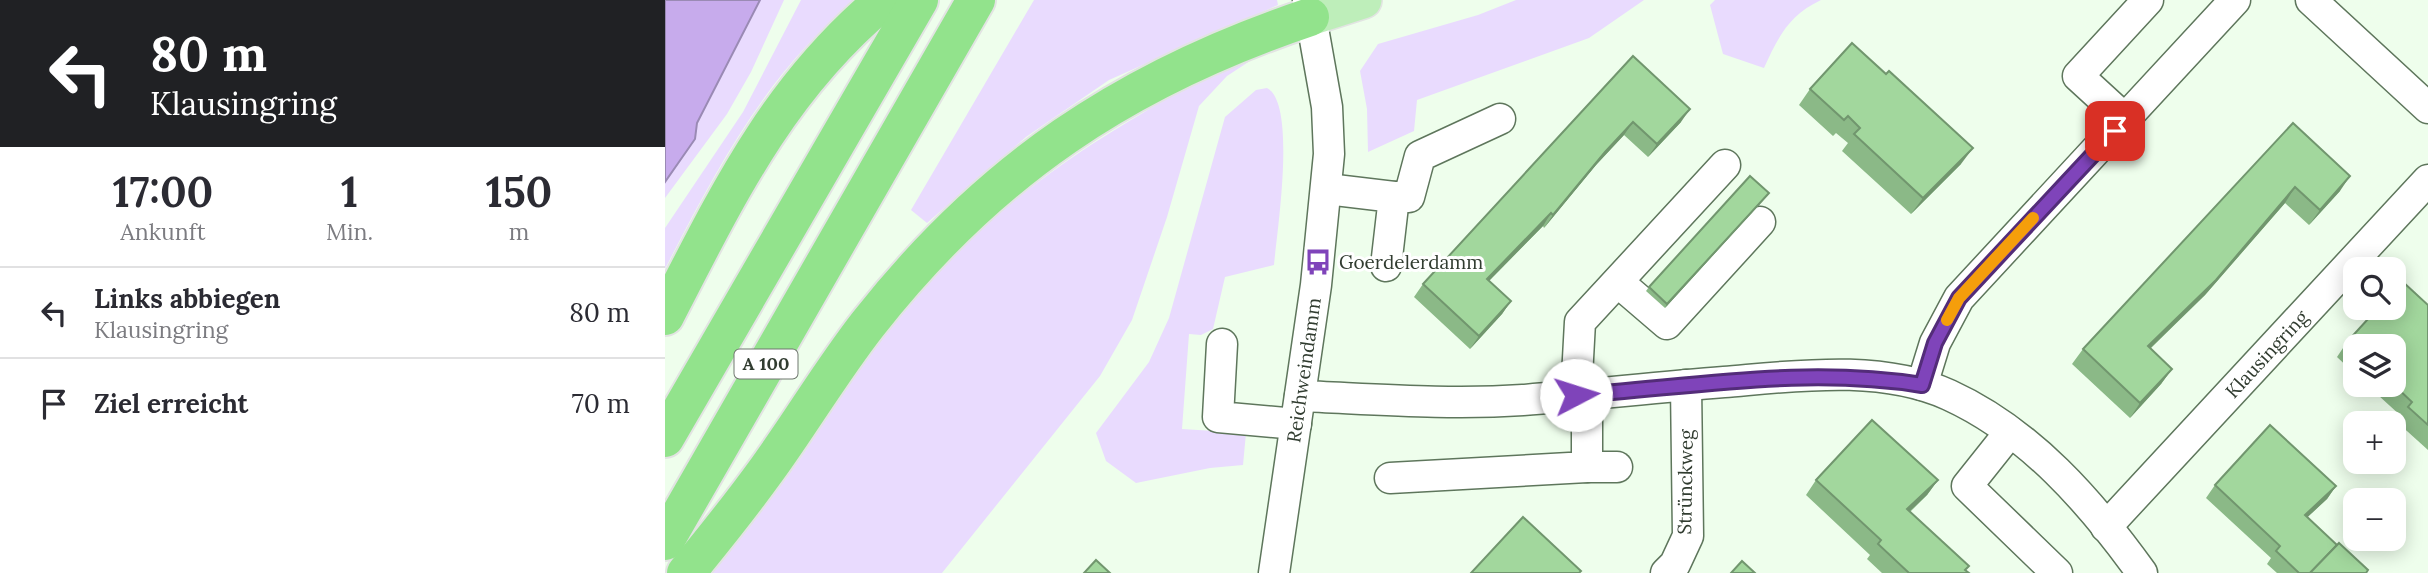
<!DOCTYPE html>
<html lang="de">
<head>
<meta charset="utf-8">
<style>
	body { margin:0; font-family:Lora,serif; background:#f7f7f7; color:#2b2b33; height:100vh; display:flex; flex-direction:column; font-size:26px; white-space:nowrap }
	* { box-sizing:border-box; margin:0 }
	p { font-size:23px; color:#7c7c81 }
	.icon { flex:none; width:38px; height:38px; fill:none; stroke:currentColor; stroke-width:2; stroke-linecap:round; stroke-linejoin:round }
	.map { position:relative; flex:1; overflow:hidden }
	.side { display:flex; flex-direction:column; background:#fff; width:665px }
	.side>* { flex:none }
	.banner { background:#202124; color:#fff; overflow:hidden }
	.controls { position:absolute; left:1678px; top:257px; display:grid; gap:14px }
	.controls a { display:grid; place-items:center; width:63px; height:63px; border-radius:14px; background:#fff; box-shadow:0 4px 18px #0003; font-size:35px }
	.pin { position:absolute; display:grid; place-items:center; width:60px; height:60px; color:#fff; margin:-30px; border-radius:14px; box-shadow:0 4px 10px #0006 }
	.me { position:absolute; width:77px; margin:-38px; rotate:85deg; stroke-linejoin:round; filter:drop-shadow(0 0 5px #0008) }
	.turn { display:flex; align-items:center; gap:24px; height:147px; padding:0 35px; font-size:32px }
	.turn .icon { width:91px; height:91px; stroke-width:2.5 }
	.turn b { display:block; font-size:49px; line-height:60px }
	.eta { display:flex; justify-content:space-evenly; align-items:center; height:119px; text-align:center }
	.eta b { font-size:42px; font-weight:700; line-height:49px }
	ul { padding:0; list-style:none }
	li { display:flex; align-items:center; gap:21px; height:91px; padding:0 35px; border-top:2px solid #e1e1e2 }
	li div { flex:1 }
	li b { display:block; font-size:26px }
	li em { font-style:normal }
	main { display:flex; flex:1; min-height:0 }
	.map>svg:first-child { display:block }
	.green { fill:#e9dbfe }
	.water { fill:#c7abec; stroke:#9a8ab4; stroke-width:2 }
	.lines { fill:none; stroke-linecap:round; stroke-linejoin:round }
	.minor-casing { stroke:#5e765c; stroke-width:33 }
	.major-casing { stroke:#e2e4e2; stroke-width:40 }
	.highway-casing { stroke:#e2e4e2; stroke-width:42 }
	.minor { stroke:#fff; stroke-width:30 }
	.major { stroke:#beeeba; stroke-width:37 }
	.highway { stroke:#92e38c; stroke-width:38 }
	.wall { fill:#8bb987 }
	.shaded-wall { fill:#71966e }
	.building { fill:#a2d79d; stroke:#71966e; stroke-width:2 }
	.route-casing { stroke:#532c79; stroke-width:18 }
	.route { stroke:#7f44ba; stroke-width:12 }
	.slow { stroke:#f59e0b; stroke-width:12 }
	.labels { text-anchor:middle; stroke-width:6; stroke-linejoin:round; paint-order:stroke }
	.shield { fill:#fff; stroke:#6f766e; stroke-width:2 }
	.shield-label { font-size:18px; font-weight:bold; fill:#313c30 }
	.poi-label { font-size:19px; fill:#313c30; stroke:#fff; text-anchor:start }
	.street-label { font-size:19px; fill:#313c30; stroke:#fff }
</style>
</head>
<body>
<main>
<section class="side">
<div class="banner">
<div class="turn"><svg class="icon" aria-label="left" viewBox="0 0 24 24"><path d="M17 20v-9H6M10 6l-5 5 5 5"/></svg><div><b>80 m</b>Klausingring</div></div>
</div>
<div class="eta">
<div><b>17:00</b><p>Ankunft</p></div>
<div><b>1</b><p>Min.</p></div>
<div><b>150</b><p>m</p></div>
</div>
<ul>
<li><svg class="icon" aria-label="left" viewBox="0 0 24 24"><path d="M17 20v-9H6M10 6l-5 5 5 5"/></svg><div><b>Links abbiegen</b><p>Klausingring</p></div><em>80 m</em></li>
<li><svg class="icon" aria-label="arrive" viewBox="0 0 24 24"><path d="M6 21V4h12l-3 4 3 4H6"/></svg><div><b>Ziel erreicht</b></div><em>70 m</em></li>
</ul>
</section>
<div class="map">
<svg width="1763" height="573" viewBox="0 0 1763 573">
	<rect width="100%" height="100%" fill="#eefeec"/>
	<g class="green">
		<polygon points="95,0 119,0 86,72 62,114 0,198 0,182 30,139 32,123"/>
		<path d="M136,0H192C104,67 50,172 0,269V228L78,112Z"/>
		<polygon points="369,0 612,0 613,5 444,80 361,137 262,223 246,210"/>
		<polygon points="851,0 979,0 924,38 752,100 749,131 703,152 702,109 695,71 713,44 813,15"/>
		<path d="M1050,0H1156C1124,15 1113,37 1099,68L1058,54L1045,5Z"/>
		<path d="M585,61L562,76L534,106L502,217L467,320L435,376L277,573H47C73,540 100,507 125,473C156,430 182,383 213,341C283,246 375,173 476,114C503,98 555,66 585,61Z"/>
		<path d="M602,88C632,104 612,231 609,265L560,277L548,329L536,335L524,334L517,429L581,433L578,465L545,468L471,483L441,461L431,433L484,362L504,318L560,117L591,90Z"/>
	</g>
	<polygon class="water" points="0,0 95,0 32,123 30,139 0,182"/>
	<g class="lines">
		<g class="minor-casing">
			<g id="minor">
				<polyline points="1646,0 1763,108"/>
				<polyline points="1461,120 1413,76 1483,0"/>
				<polyline points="662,189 729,197 721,266"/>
				<polyline points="729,197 744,197 755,156 835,119"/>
				<polyline points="953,282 1002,324 1095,222"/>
				<polyline points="557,344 553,417 631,424"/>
				<polyline points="1257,385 1270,343 1294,298 1570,0"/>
				<polyline points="911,395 915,322 1060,165"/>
				<path d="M635,396C709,399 784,405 858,400C925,395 992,387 1059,382C1131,376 1215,364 1284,395C1365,432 1426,502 1477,573"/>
				<polyline points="1345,432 1302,486 1392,573"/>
				<polyline points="922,467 952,467"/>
				<polyline points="725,478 922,467 922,394"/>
				<path id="s1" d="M1441,527L1763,180"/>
				<path id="s2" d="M609,573L651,285L664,154L662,107L643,0"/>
				<polyline points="1001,573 1010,564 1023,536 1021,385"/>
			</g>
		</g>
		<g class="major-casing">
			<polyline id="major" points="645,17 698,0"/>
		</g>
		<g class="highway-casing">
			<g id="highway">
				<path d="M0,316C62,196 113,88 219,0"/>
				<polyline points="0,438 254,0"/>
				<polyline points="0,541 311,0"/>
				<path d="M21,573C49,539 77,504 103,468C137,421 167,370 203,324C324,170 460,79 645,17"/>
			</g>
		</g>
		<use href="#minor" class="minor"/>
		<use href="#major" class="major"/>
		<use href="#highway" class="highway"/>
	</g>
	<g class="wall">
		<polygon points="968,56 1016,122 983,157 959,135 931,165 879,228 878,226 824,281 846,301 837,314 805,349 749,297 758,284"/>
		<polygon points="1145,89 1296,164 1246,214 1177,151 1183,143 1171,133 1168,136 1134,105"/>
		<polygon points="1628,123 1675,191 1644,225 1620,203 1540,295 1485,349 1507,369 1496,384 1465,418 1407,364 1418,349"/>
		<polygon points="1101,197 1000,308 981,291 984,287"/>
		<polygon points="1763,305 1763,450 1732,422 1736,416 1702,385 1729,385 1690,346 1690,374 1672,357 1682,342"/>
		<polygon points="1151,480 1273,480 1262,495 1245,512 1304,573 1217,573 1202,559 1205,555 1141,495"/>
		<polygon points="1550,485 1671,486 1662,499 1642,517 1701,573 1612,573 1602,564 1606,558 1541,498"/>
	</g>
	<g class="shaded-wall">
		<polygon points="1025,109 1016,122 983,157 992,144"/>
		<polygon points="968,122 959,135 931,165 879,228 888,215 940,152"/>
		<polygon points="1308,148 1296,164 1246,214 1258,198"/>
		<polygon points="1685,176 1675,191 1644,225 1655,210"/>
		<polygon points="1630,187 1620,203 1540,295 1472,361 1483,346"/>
		<polygon points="1104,193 1101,197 1000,308 1002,304"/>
		<polygon points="886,213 878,226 813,292 822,279"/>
		<polygon points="846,301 837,314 805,349 814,336"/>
		<polygon points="1507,369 1496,384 1465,418 1475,403"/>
		<polygon points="1273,480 1262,495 1231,524 1242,509"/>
		<polygon points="1671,486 1662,499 1631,528 1640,515"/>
	</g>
	<g class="building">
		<polygon points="1187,43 1221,74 1224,71 1308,148 1258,198 1189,134 1195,128 1183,116 1179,120 1145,89"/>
		<polygon points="968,56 1025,109 992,144 968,122 940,152 888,215 886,213 822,279 846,301 814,336 758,284"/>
		<polygon points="1628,123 1685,176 1655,210 1630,187 1551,280 1483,346 1507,369 1475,403 1418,349"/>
		<polygon points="1085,176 1104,193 1002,304 984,287"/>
		<polygon points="1738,282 1763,305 1763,425 1743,407 1747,402 1729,385 1729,346 1690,346 1690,349 1682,342 1713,308 1729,308 1729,291"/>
		<polygon points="1207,420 1273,480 1242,509 1304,566 1300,570 1304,573 1244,573 1213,544 1216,540 1151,480"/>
		<polygon points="1605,425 1671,486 1640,515 1672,545 1645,573 1634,573 1611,551 1615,546 1550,485"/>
		<polygon points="858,517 916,571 914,573 806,573"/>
		<polygon points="1674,543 1703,570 1701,573 1645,573"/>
		<polygon points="431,560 445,573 419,573"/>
		<polygon points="1077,561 1090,573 1066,573"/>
	</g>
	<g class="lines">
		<g class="route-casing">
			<path id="route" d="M911,395C1028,387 1139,366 1257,385L1270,343L1294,298L1450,131"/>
		</g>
		<use href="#route" class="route"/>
		<polyline class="slow" points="1282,320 1294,298 1368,218"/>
	</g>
	<defs>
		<g id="bus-bare" transform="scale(2.1)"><path d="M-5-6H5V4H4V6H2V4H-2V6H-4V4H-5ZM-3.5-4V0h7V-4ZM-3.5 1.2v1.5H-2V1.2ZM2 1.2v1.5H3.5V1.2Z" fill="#7f44ba" stroke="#fff" stroke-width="2.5" paint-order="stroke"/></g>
	</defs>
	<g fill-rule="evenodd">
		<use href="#bus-bare" x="653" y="262"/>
	</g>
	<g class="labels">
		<rect class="shield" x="69.5" y="349.5" width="63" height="29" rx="5"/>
		<g class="shield-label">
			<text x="101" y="370">A 100</text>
		</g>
		<g class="poi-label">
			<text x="674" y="269">Goerdelerdamm</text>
		</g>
		<g class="street-label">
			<text dy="7" stroke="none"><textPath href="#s1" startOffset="236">Klausingring</textPath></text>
			<text dy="7" stroke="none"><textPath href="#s2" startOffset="205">Reichweindamm</textPath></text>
			<text transform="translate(1020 482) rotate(-89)" y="7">Strünckweg</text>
		</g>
	</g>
</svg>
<div class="controls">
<a><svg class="icon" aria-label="search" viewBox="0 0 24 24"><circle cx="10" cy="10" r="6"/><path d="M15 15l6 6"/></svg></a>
<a><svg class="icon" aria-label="layers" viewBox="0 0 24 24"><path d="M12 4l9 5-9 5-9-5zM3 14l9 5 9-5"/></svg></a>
<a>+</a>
<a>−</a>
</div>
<div class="pin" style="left:1450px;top:131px;background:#d93025"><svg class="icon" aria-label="arrive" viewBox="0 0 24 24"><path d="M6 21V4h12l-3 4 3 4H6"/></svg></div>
<svg class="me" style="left:911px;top:395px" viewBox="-20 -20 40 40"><circle r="19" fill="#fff"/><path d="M0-13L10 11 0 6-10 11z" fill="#7f44ba"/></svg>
</div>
</main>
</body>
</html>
